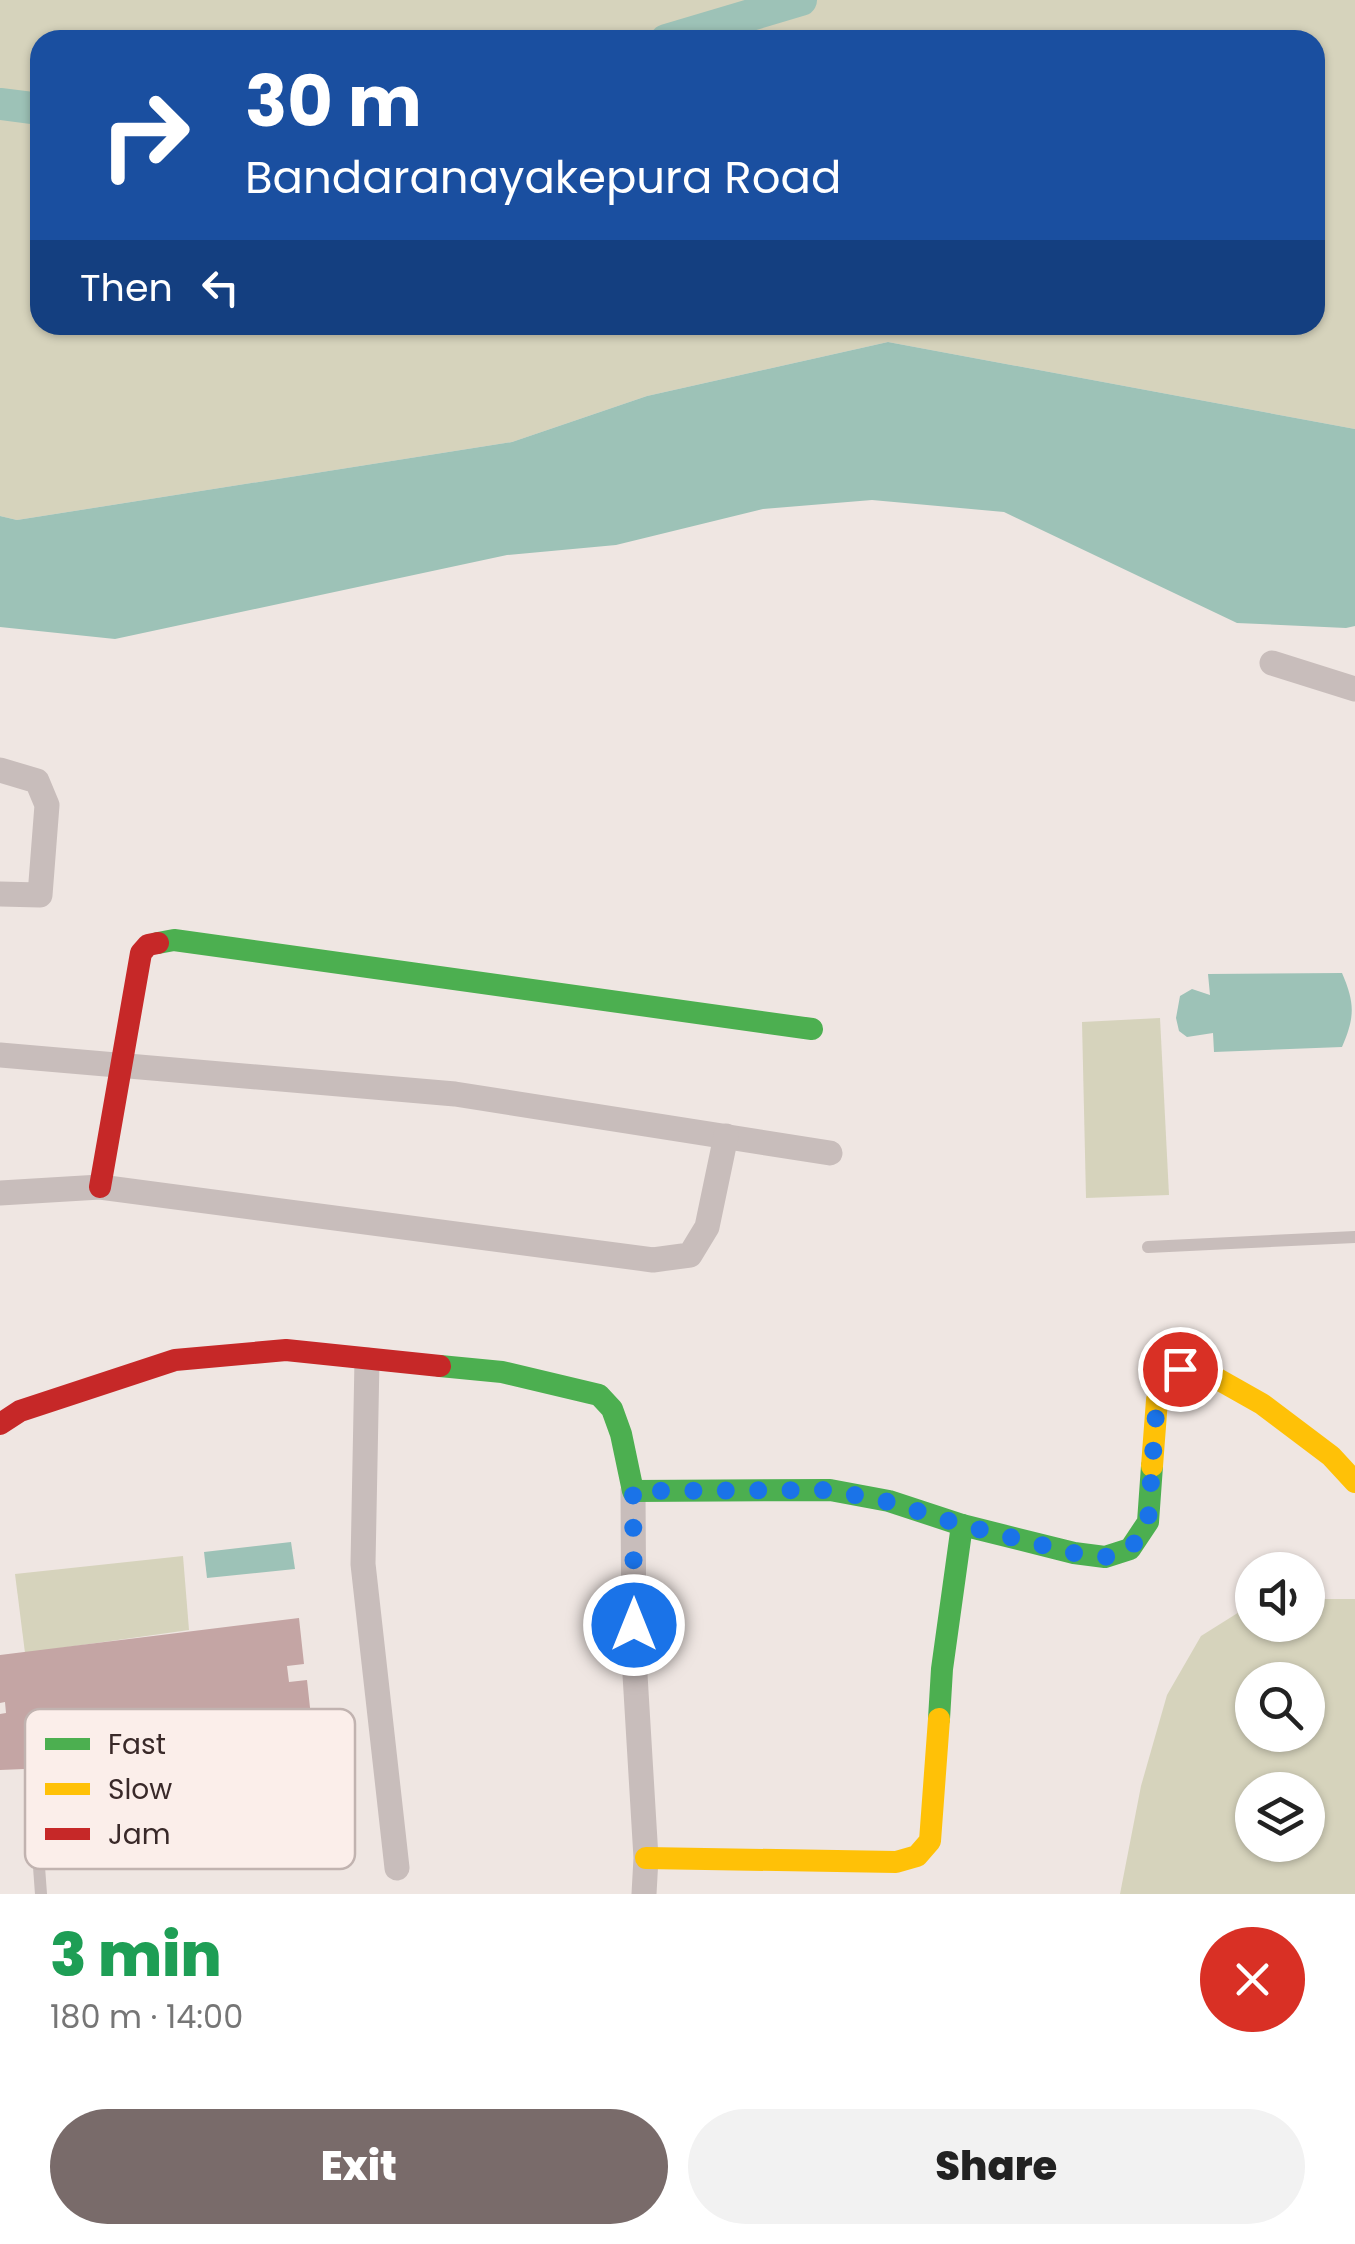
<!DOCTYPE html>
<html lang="en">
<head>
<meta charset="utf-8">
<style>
	body { margin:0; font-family:Poppins,sans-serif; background:#f2f2f2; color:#222; height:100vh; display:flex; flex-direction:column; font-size:38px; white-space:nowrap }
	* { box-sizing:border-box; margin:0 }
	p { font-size:32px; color:#767676 }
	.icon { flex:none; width:55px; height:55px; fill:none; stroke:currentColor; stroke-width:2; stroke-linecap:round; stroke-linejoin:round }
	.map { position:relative; height:1894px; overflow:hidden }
	.sheet { display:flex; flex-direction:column; background:#fff; flex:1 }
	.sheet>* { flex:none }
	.hud { position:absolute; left:30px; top:30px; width:1295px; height:305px; border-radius:30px; box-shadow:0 2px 8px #0004; background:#1a4fa0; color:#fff; overflow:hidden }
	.controls { position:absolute; left:1235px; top:1552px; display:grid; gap:20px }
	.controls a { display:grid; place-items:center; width:90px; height:90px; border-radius:50%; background:#fff; box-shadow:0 2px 8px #0004; font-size:50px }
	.pin { position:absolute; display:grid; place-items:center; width:85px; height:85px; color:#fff; margin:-42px; border:5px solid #fff; border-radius:50%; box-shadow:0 2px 10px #0007 }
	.me { position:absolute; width:110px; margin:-55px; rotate:0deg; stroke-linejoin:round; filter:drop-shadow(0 0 8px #0008) }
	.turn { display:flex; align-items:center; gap:35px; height:210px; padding:0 50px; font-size:45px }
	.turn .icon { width:130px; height:130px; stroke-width:2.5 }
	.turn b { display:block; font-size:70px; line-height:85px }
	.then { display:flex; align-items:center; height:95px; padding:0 50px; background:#0003; gap:20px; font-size:38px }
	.round { display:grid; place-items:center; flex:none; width:105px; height:105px; border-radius:52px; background:#f2f2f2 }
	.overview { display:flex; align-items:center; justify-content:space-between; height:170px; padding:0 50px }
	h1 { font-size:60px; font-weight:800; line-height:75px; color:#1e9e55 }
	.primary-button { display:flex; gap:20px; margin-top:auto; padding:20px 50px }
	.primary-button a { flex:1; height:115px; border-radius:60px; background:#796b6a; color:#fff; font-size:40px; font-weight:800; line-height:115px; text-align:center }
	.primary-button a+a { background:#f2f2f2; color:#222 }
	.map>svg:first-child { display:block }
	.green { fill:#d6d3bc; fill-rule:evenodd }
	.water { fill:#9dc2b7 }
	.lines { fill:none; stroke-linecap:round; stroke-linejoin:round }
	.canal { stroke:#9dc2b7; stroke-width:32 }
	.building { fill:#c4a5a4 }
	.lane { stroke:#c8bdbb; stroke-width:12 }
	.street { stroke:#c8bdbb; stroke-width:25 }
	.fast { stroke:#4caf50; stroke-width:22 }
	.slow { stroke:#ffc107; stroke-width:22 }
	.jam { stroke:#c62828; stroke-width:22 }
	.route { stroke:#1a73e8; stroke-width:18; stroke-dasharray:0 32.4 }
	.key { fill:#fbeeea; stroke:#c1b3b0; stroke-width:2.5 }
	.key-label { font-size:28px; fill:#392929 }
</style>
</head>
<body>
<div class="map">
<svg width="1355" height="1894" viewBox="0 0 1355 1894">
	<rect width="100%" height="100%" fill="#efe6e2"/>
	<g class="green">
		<path d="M0,0H1355V429L888,342L647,396L512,442L17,520L0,516ZM40,40H1315V325H40Z"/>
		<polygon points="1160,1018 1169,1195 1086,1198 1082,1022"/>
		<polygon points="183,1556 189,1630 25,1653 15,1574"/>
		<path d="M1308,1599H1355V1894H1120L1141,1786L1167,1695L1201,1636L1252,1604V1625H1308ZM1252,1680H1308V1735H1252ZM1252,1790H1308V1845H1252Z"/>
	</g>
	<g class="water">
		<polygon points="888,342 1355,429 1355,626 1346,628 1237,623 1004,512 872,500 763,509 616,545 507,555 115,639 0,627 0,516 17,520 512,442 647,396"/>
		<path d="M1342,973C1355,1003 1355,1017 1342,1047L1214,1052L1213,1033L1187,1037L1179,1031L1176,1018L1180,996L1192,989L1210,995L1208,974Z"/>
		<polygon points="291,1542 295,1569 207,1578 204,1552"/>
	</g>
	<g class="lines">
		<g class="canal">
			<polyline points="666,40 801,0"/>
			<polyline points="0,104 40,109"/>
		</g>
	</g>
	<polygon class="building" points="299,1618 304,1664 287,1666 289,1682 307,1680 312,1726 246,1735 248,1751 179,1760 174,1723 143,1727 147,1764 0,1770 0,1714 6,1713 5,1702 0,1703 0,1655"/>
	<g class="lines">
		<g class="lane">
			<polyline points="1148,1247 1355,1237"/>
			<polyline points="36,1826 41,1894"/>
		</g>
		<g class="street">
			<polyline points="1272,663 1355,689"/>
			<polyline points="0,770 37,781 47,805 40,895 0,894"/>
			<polyline points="0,1055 455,1094 830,1153"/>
			<polyline points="0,1193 100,1187 653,1260 690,1255 707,1227 726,1136"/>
			<polyline points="367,1360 363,1564 397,1868"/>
			<polyline points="633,1491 634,1658 646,1858 644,1894"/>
		</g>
		<g class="fast">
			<polyline points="158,943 174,940 812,1029"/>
			<polyline points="440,1366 502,1372 599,1395 612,1409 621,1434 633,1491 830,1490 889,1501 962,1525 1074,1553 1105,1557 1130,1549 1148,1522 1152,1466"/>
			<polyline points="939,1719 942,1669 962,1525"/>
		</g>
		<g class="slow">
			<polyline points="1152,1466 1157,1400 1172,1375 1181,1369 1200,1369 1262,1404 1331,1456 1355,1482"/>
			<polyline points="646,1858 896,1862 917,1856 930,1841 939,1719"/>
		</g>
		<g class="jam">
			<polyline points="100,1187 141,953 148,945 158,943"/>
			<polyline points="0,1424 20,1411 175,1360 286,1350 440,1366"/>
		</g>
	</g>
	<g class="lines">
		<polyline class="route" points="634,1625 633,1491 830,1490 889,1502 962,1525 1074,1553 1105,1557 1130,1550 1148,1522 1157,1400 1172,1375 1180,1369"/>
	</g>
	<rect x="25" y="1709" width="330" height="160" rx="15" class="key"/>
	<rect x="45" y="1738" width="45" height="12" fill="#4caf50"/>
	<rect x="45" y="1783" width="45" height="12" fill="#ffc107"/>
	<rect x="45" y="1828" width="45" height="12" fill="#c62828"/>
	<g class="key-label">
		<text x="108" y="1754">Fast</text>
		<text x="108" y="1799">Slow</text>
		<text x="108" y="1844">Jam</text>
	</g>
</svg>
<div class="controls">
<a><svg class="icon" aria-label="sound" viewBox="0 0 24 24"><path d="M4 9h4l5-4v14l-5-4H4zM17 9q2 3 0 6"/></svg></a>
<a><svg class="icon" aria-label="search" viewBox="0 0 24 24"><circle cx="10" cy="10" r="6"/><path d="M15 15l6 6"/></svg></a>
<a><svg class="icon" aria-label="layers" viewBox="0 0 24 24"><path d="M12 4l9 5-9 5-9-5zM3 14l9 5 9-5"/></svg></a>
</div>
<div class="pin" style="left:1180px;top:1369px;background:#d93025"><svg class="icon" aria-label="arrive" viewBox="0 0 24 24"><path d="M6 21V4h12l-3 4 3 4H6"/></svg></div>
<svg class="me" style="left:634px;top:1625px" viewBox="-20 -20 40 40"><circle r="17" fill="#1a73e8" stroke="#fff" stroke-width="3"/><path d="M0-11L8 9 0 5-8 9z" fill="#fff"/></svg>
<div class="hud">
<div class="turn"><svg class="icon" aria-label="right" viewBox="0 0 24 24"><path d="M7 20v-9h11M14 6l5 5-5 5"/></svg><div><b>30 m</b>Bandaranayakepura Road</div></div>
<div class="then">Then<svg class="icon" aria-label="left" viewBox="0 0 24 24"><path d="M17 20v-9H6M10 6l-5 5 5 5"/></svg></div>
</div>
</div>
<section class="sheet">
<div class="overview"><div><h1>3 min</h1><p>180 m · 14:00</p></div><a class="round" style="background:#d93025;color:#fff"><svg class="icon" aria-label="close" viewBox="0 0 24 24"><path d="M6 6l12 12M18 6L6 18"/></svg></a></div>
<div class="primary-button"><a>Exit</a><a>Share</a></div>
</section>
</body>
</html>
